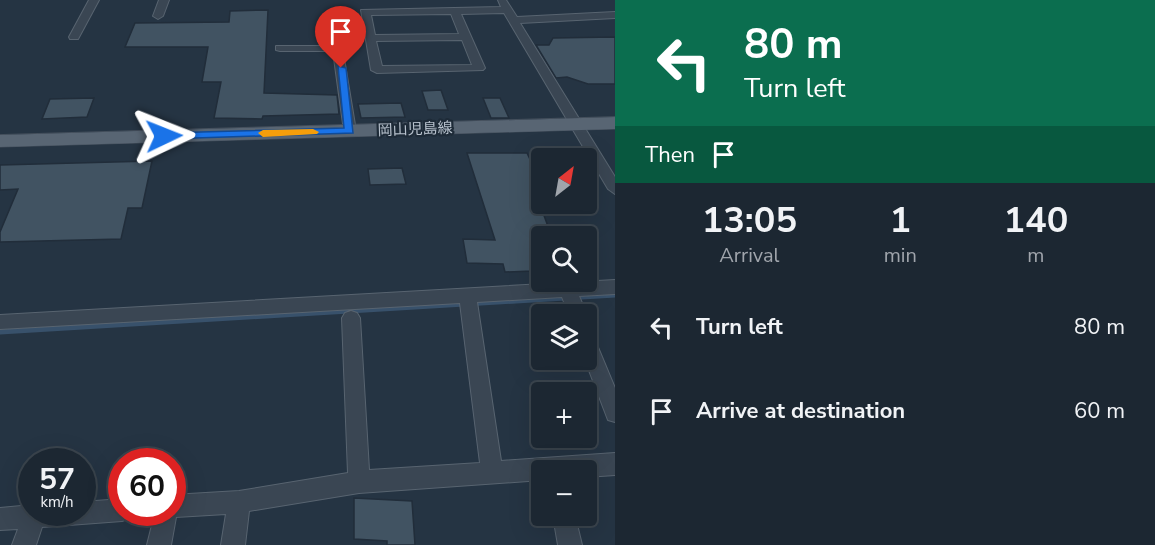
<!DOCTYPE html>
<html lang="en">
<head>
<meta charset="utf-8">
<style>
	body { margin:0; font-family:"Nunito Sans","Noto Sans JP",sans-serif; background:#29333e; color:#f1f3f6; height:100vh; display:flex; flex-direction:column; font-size:22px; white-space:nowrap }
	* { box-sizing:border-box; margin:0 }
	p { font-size:20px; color:#a0a5ac }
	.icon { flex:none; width:33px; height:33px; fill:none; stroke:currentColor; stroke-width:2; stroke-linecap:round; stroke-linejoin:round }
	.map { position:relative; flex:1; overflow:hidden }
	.side { display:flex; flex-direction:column; background:#1c2732; width:540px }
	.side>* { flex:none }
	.guide { background:#0b6e4f; color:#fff; overflow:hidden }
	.needle { width:39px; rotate:31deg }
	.tools { position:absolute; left:531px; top:148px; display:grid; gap:12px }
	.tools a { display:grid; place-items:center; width:66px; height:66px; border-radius:6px; background:#1c2732; box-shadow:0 6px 24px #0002,0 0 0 2px #3a444d; font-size:30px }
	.speed { position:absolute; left:18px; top:448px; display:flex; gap:12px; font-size:30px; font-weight:700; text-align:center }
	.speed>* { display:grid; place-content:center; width:78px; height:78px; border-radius:50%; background:#1c2732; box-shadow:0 6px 24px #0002,0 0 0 2px #3a444d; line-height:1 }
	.speed small { font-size:15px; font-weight:400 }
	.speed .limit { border:9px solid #d22; background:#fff; color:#111 }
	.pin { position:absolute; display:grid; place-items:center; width:51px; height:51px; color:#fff; margin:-62px -26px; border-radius:50% 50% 50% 0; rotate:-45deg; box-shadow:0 0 6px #0007 }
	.pin .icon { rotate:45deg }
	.me { position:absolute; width:66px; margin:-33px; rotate:88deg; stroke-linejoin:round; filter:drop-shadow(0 0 4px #0008) }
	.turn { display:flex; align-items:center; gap:21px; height:126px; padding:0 30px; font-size:27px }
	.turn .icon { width:78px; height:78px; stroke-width:2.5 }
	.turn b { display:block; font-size:42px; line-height:51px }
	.then { display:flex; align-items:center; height:57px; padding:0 30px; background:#0003; gap:12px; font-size:22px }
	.eta { display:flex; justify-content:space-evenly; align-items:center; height:102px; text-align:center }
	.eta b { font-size:36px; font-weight:700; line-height:42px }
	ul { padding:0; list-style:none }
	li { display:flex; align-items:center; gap:18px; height:84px; padding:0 30px }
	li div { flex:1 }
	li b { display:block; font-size:22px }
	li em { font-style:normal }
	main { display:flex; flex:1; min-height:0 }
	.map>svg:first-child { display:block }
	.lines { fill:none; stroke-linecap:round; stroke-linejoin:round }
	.stream { stroke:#38516b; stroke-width:5 }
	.building { fill:#415362; stroke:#212d3a; stroke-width:1.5 }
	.minor-casing { stroke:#586470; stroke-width:2 }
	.primary-casing { stroke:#444f5c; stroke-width:1 }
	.minor { fill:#3a4653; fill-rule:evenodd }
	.primary { fill:#586573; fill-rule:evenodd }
	.route { fill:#1a73e8; stroke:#114b97; stroke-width:1.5 }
	.slow { fill:#f59e0b }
	.labels { text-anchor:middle; stroke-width:4.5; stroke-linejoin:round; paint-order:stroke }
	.far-street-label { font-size:15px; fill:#b7c1cc; stroke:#1e2b38 }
</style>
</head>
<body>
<main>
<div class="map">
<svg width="615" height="545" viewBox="0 0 615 545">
	<rect width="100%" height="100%" fill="#253443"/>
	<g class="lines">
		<polyline class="stream" points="0,332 615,295"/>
	</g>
	<g class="building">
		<polygon points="268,10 264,93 337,95 339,114 263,116 262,119 214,118 221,82 202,82 208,47 125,47 135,23 229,22 230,11"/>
		<polygon points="615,37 615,84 588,84 567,77 556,78 536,45 549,45 553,38"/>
		<polygon points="441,90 448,110 428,110 422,91"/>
		<polygon points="94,98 87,117 42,119 50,99"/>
		<polygon points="483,98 500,98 509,118 491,118"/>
		<polygon points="401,103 405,117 361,118 358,104"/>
		<polygon points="467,153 527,153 542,185 542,210 549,229 534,229 542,248 542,265 530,265 532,271 505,272 503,264 467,263 463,239 495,240"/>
		<polygon points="152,161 142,208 128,208 121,239 0,242 0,232 18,189 0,190 0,165"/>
		<polygon points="402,168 406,184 370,185 368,169"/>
		<polygon points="354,498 412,501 415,545 387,545 387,541 354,539"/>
	</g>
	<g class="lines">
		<g class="minor-casing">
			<g id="minor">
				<polygon points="89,0 99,0 78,39 70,39 69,37"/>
				<polygon points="159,0 169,0 163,16 158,19 153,16"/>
				<path d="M498,0H506L517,17L615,12V18L520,23L615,177V194L608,189L504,13L461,14L485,68L483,70L377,73L371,70L361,10L501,7ZM451,14L459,34L375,35L371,15ZM462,40L472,65L382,66L376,41Z"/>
				<polygon points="276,46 342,46 356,131 355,134 350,135 344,131 333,51 280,51 276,50"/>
				<polygon points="615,280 615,294 579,296 587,315 586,316 569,315 562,297 477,302 501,461 615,453 615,475 586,477 586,471 542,471 542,480 359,493 249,511 245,545 221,545 226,514 176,517 171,545 147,545 155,513 172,513 172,495 239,491 348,473 342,318 345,313 351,311 357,313 360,318 369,470 480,463 460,303 0,329 0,315"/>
				<polygon points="586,331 592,333 615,388 615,422 608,420 585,360"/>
				<polygon points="122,499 122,513 132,513 130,518 122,521 42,527 36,545 12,545 18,529 0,530 0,508 32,505 32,513 82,513 82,502"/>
				<polygon points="553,516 575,516 582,545 558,545"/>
			</g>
		</g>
		<g class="primary-casing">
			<polygon id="primary" points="615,117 615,129 0,147 0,135"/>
		</g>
		<use href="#minor" class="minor"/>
		<use href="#primary" class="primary"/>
	</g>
	<polygon class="route" points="338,66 346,68 353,133 164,139 158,136 164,133 344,128"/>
	<polygon class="slow" points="313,129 319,132 317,134 263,137 258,133 263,130"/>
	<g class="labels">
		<g class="far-street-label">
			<text transform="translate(415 129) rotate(-2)" y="5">岡山児島線</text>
		</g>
	</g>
</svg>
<div class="tools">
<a><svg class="needle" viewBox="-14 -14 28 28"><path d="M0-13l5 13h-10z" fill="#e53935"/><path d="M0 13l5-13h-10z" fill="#a0a5ac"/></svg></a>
<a><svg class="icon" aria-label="search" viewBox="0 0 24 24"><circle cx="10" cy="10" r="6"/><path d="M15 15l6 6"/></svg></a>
<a><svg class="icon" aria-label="layers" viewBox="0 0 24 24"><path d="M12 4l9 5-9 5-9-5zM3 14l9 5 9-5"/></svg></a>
<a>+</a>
<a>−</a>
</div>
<div class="speed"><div>57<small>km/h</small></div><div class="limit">60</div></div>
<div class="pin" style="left:341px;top:68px;background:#d93025"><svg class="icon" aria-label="arrive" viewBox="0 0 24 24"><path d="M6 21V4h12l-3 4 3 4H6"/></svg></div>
<svg class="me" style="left:164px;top:136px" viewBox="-20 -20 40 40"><path d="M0-17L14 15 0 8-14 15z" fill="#1a73e8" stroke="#fff" stroke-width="4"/></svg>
</div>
<section class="side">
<div class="guide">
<div class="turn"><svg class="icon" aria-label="left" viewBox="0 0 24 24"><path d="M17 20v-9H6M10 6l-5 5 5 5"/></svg><div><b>80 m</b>Turn left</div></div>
<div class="then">Then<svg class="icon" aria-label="arrive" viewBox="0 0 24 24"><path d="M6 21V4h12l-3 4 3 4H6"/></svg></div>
</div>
<div class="eta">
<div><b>13:05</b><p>Arrival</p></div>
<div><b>1</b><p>min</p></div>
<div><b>140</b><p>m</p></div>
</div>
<ul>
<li><svg class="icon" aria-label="left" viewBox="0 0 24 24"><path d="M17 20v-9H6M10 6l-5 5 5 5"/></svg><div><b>Turn left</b></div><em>80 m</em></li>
<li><svg class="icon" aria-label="arrive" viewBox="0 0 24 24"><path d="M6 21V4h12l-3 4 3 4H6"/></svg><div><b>Arrive at destination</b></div><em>60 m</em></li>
</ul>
</section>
</main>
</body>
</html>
